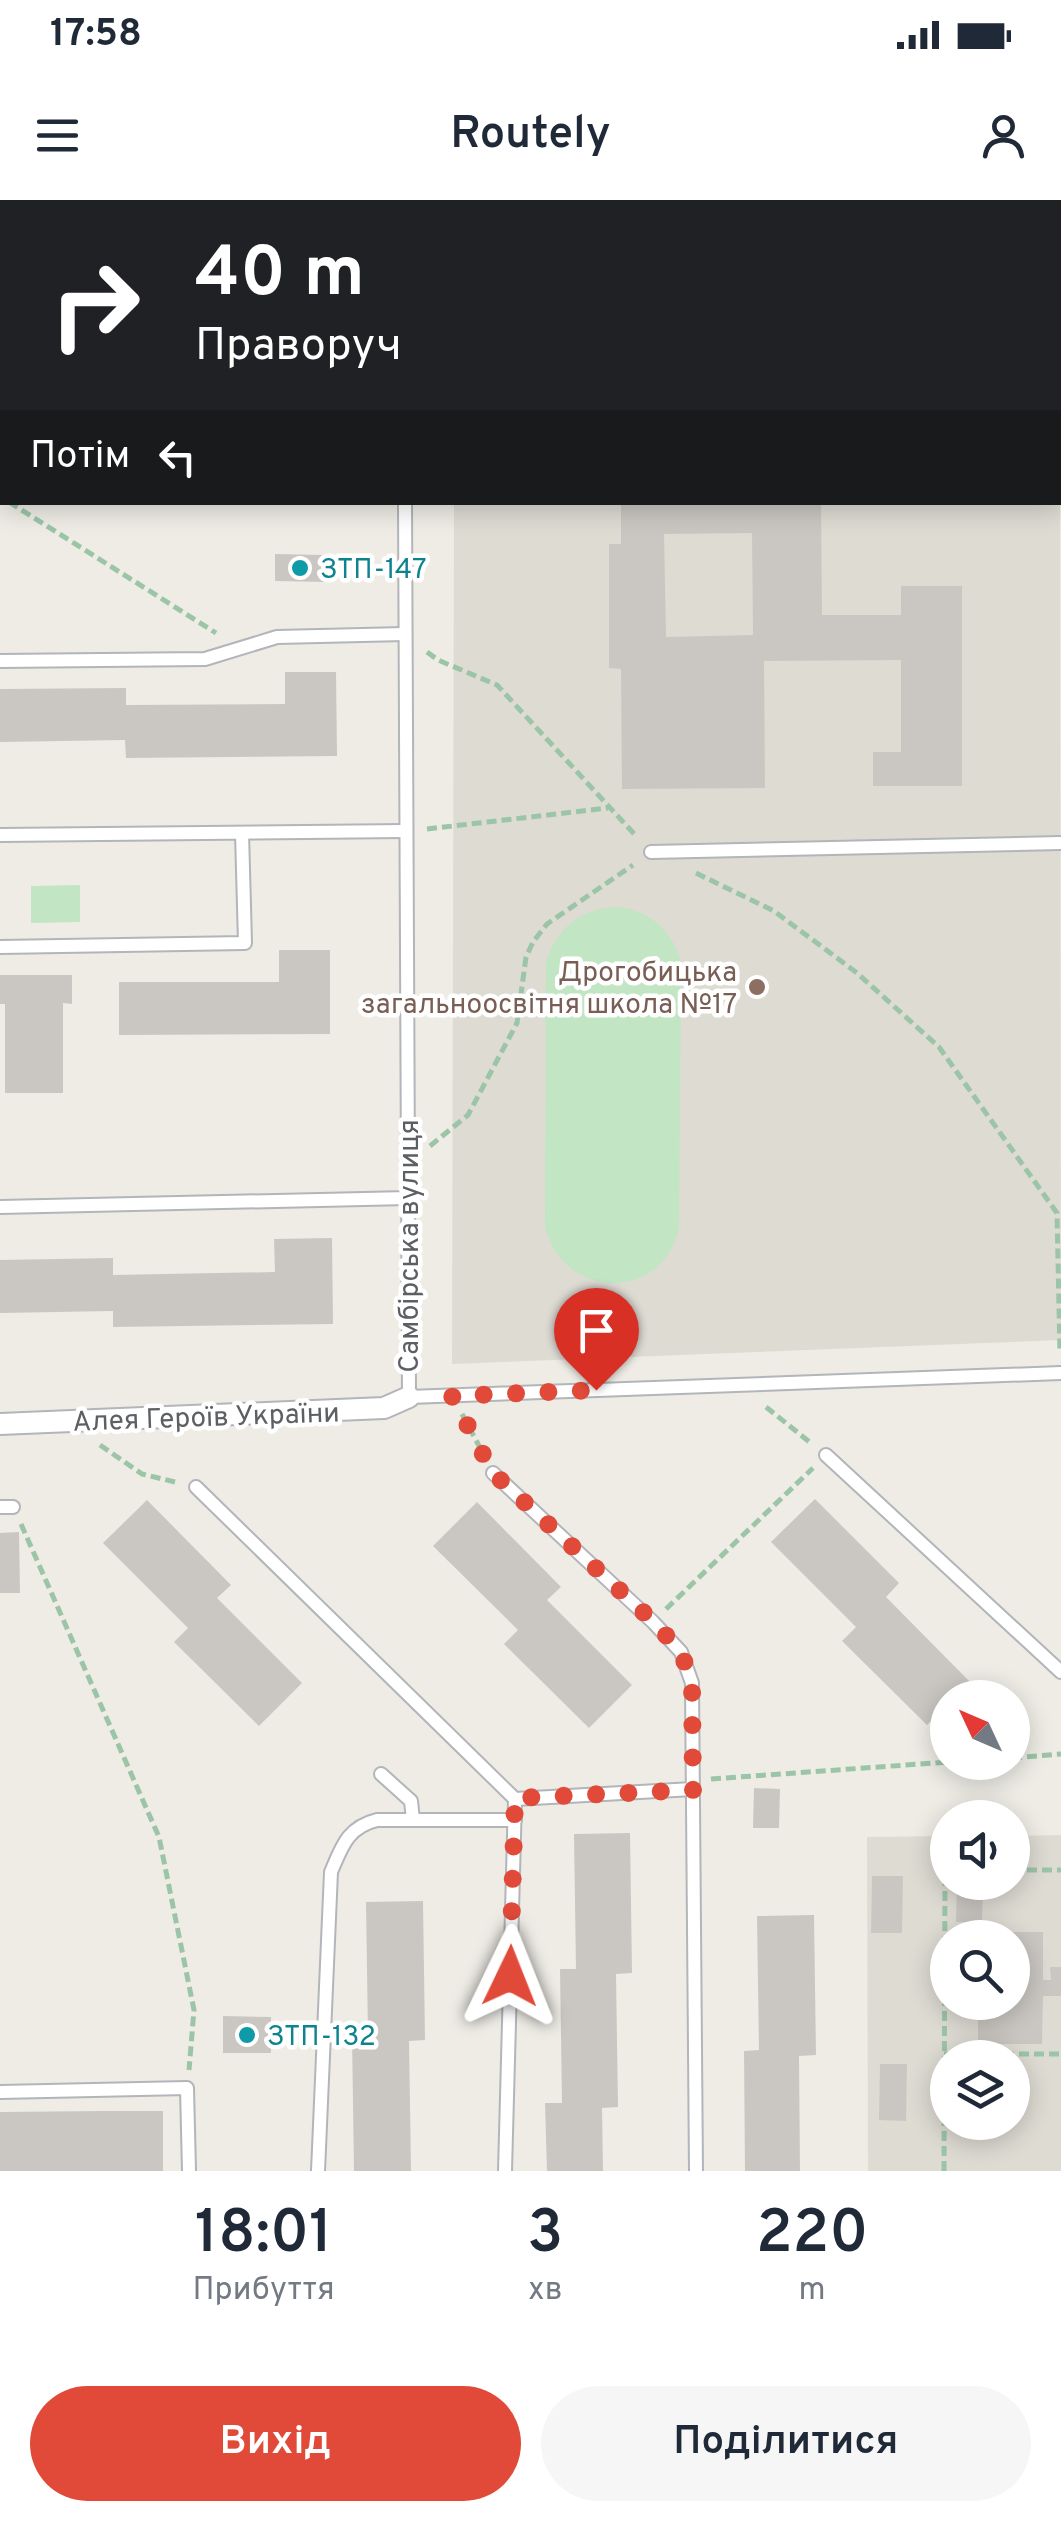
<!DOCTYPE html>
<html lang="uk">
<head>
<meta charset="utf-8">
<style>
	body { margin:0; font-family:Overpass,sans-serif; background:#f6f6f7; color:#1f2937; height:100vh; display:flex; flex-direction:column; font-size:38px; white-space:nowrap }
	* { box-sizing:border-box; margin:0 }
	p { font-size:32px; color:#747a83 }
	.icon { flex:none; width:55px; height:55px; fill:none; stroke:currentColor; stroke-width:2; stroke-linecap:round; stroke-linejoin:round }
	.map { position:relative; height:1971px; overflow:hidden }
	.sheet { display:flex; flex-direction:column; background:#fff; flex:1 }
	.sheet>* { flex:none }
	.banner { position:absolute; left:0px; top:0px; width:1062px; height:305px; box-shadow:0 5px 25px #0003; background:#202124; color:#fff; overflow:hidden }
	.needle { width:65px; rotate:314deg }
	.controls { position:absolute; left:930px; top:1480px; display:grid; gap:20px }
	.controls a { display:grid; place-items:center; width:100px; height:100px; border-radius:50%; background:#fff; box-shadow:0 5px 25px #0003; font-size:50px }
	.pin { position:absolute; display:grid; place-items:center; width:85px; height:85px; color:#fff; margin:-102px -42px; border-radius:50% 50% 50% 0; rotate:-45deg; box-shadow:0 0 10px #0007 }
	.pin .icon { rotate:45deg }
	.me { position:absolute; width:110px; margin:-55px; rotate:2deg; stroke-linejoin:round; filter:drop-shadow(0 0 8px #0008) }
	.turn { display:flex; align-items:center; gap:35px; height:210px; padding:0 30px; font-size:45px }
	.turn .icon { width:130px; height:130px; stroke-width:2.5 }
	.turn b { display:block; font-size:70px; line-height:85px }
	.then { display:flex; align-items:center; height:95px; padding:0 30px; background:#0003; gap:20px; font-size:38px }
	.eta { display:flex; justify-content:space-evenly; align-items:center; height:170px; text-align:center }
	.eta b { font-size:60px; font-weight:600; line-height:70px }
	.primary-button { display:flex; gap:20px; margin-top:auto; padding:20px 30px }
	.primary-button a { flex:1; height:115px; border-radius:60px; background:#e14938; color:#fff; font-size:40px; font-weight:600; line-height:115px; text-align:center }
	.primary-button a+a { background:#f6f6f7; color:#1f2937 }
	.status { display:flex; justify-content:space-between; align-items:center; height:70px; padding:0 50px; background:#fff; direction:ltr }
	.status svg { height:28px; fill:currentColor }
	header { display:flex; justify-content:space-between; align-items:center; height:130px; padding:0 30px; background:#fff; font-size:45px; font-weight:600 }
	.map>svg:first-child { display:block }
	.education { fill:#dedbd3; fill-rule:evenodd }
	.green { fill:#c2e5c3 }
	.building { fill:#cac7c2; fill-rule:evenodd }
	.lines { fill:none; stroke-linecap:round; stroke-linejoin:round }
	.service-casing { stroke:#b2b5b9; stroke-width:16 }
	.pedestrian-casing { stroke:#b2b5b9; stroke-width:24 }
	.path { stroke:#9cc5a8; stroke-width:5; stroke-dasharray:10 5; stroke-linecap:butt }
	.service { stroke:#fff; stroke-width:12 }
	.pedestrian { stroke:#fff; stroke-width:20 }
	.route { stroke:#e14938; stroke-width:18; stroke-dasharray:0 32.4 }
	.culture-dot { fill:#0f9aa8; stroke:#fff; stroke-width:4 }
	.education-dot { fill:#8d6e63; stroke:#fff; stroke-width:4 }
	.labels { text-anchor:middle; stroke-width:9; stroke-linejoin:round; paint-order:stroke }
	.culture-label { font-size:28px; fill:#0d838f; stroke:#fff; text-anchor:start }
	.education-label { font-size:28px; fill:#785e54; stroke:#fff; text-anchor:end }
	.street-label { font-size:28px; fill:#5c6064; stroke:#fff }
</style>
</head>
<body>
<div class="status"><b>17:58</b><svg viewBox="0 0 49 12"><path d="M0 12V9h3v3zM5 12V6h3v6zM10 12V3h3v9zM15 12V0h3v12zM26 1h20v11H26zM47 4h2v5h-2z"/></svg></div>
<header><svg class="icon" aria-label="menu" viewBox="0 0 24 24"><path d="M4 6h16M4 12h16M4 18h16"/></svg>Routely<svg class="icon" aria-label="person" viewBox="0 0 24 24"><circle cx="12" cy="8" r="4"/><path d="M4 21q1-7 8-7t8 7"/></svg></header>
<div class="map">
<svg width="1061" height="1971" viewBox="0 0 1061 1971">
	<rect width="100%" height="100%" fill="#eeece5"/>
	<g class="education">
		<polygon points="454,303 1060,303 1061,1140 452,1164"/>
		<path d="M1061,1635V1971H868L867,1637L947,1636L948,1682H1012L1013,1636ZM948,1738H1012V1802H948ZM948,1858H1012V1922H948Z"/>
	</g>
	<g class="green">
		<polygon points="702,0 879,0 882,2 706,2"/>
		<polygon points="1000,0 1061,0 1061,258 1060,2 997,2"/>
		<polygon points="80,685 80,722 31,723 31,686"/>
		<path d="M619,707C651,711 673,732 681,763L679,1026C665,1103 562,1101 545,1026L546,763C555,728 583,707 619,707Z"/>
	</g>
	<g class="building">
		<path d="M621,302H821L822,415H901V386H962V586H873V552H901V460L764,461L765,588L622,589L621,469L609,468V344H621ZM752,333L753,435L666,437L664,334Z"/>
		<polygon points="275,354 325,355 325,382 275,381"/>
		<polygon points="285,472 336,472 337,556 126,558 125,540 0,542 0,489 126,488 126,505 285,504"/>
		<polygon points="279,750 330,750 330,834 119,835 119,782 279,782"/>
		<polygon points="0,775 72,775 72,804 63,803 63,893 5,893 5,804 0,804"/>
		<polygon points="332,1038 333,1124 113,1127 113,1111 0,1113 0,1060 113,1058 113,1075 275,1072 274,1039"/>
		<polygon points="815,1299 899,1383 886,1397 970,1482 954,1498 948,1498 948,1504 927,1525 842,1441 856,1427 771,1342"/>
		<polygon points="147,1300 231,1385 217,1398 302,1483 259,1526 174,1442 188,1428 103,1343"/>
		<polygon points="477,1302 561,1387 547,1400 632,1485 589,1528 504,1444 518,1430 433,1346"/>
		<polygon points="19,1332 20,1393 0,1393 0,1333"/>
		<polygon points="754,1588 780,1589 779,1628 753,1628"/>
		<polygon points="630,1633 632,1773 616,1774 618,1907 602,1908 603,1971 547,1971 545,1903 562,1903 560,1769 576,1769 574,1634"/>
		<polygon points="872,1676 903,1676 902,1733 871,1733"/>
		<polygon points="957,1686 983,1686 982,1722 956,1722"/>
		<polygon points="423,1701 425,1840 409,1841 411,1971 354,1971 352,1836 368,1836 366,1702"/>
		<polygon points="814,1715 816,1855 799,1856 800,1971 745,1971 744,1851 759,1850 757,1716"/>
		<polygon points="979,1732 1043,1732 1043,1780 1051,1780 1050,1767 1061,1767 1061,1796 1043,1796 1042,1844 978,1844 978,1802 1012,1802 1012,1738 979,1738"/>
		<polygon points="223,1816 271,1817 271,1853 223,1853"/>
		<polygon points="880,1864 907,1864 906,1921 879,1920"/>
		<polygon points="107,1911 163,1911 163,1971 0,1971 0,1912"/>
	</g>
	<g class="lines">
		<g class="service-casing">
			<g id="service">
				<polyline points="316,0 319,2"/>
				<polyline points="901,2 904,0"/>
				<polyline points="0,178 2,178"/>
				<polyline points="405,302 409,1197 1061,1173"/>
				<polyline points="0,461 205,459 277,437 405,434"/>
				<polyline points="0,635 406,631"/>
				<polyline points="651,652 1061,643"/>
				<polyline points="0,747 245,743 242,633"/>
				<polyline points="0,1007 408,998"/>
				<polyline points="826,1255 1061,1472"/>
				<polyline points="493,1273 653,1422 681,1452 692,1483 696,1971"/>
				<polyline points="196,1287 515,1599 505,1971"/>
				<polyline points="0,1307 13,1307"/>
				<polyline points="381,1574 411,1601 413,1620"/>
				<polyline points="515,1599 693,1589"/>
				<polyline points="0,1892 187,1888 189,1971"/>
				<path d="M318,1971L331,1672C342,1646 348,1627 377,1620H515"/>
			</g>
		</g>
		<g class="pedestrian-casing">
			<polyline id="pedestrian" points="0,1224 384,1208 409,1197"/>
		</g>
		<g class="path">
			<polyline points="774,0 777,2"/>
			<polyline points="860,0 864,2"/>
			<polyline points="411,2 411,0"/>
			<polyline points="559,2 561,0"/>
			<polyline points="0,297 2,299"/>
			<polyline points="9,302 216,433"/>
			<polyline points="427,452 438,460 497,485 637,637"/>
			<polyline points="427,629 608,608"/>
			<polyline points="696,673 774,711 857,773 939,847 1057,1013 1060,1153"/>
			<polyline points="430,946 468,915 517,823 526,757 533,742 547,724 633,665"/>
			<polyline points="766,1207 812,1244"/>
			<polyline points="462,1214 485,1257"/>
			<polyline points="100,1245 142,1274 179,1283"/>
			<polyline points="21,1324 159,1637 194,1810 189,1870"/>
			<polyline points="666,1409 813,1268"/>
			<polyline points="1012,1558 1061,1554"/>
			<polyline points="711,1579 948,1562"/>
			<polyline points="1012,1670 1061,1670"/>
			<polyline points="944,1854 1061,1854"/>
			<polyline points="944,1971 945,1670 948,1670"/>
		</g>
		<use href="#service" class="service"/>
		<use href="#pedestrian" class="pedestrian"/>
	</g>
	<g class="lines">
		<polyline class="route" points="510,1776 515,1598 693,1590 692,1483 681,1452 654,1422 493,1273 452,1196 596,1190"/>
	</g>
	<g class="culture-dot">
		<circle cx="300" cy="368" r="10"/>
		<circle cx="247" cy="1835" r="10"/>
	</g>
	<circle class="education-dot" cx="757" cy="787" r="10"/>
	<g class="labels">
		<g class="culture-label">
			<text x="320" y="378">ЗТП-147</text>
			<text x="267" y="1845">ЗТП-132</text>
		</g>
		<g class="education-label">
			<text x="737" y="781">Дрогобицька<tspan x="737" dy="32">загальноосвітня школа №17</tspan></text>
		</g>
		<g class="street-label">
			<text transform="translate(408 1046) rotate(-90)" y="10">Самбірська вулиця</text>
			<text transform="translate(206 1216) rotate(-2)" y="10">Алея Героїв України</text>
		</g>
	</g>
</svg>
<div class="controls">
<a><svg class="needle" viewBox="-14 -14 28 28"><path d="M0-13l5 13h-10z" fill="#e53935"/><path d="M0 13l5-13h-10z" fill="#747a83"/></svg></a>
<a><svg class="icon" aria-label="sound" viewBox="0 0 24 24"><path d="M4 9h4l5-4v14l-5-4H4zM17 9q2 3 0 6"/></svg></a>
<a><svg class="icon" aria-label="search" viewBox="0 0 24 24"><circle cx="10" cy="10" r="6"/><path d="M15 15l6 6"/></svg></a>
<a><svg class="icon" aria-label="layers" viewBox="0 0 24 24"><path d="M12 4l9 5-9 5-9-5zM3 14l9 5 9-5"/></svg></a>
</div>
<div class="pin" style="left:596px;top:1190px;background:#d93025"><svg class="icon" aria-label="arrive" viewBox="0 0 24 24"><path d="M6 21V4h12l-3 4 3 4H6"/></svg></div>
<svg class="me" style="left:510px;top:1776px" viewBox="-20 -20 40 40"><path d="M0-17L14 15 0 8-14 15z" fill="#e14938" stroke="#fff" stroke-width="4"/></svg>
<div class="banner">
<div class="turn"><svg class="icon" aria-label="right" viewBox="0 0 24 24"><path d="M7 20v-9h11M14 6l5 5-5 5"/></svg><div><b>40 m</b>Праворуч</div></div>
<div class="then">Потім<svg class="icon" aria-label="left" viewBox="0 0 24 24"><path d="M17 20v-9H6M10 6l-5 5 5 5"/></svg></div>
</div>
</div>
<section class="sheet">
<div class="eta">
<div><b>18:01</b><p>Прибуття</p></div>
<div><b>3</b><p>хв</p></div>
<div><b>220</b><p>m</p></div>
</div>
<div class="primary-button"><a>Вихід</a><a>Поділитися</a></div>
</section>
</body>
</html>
